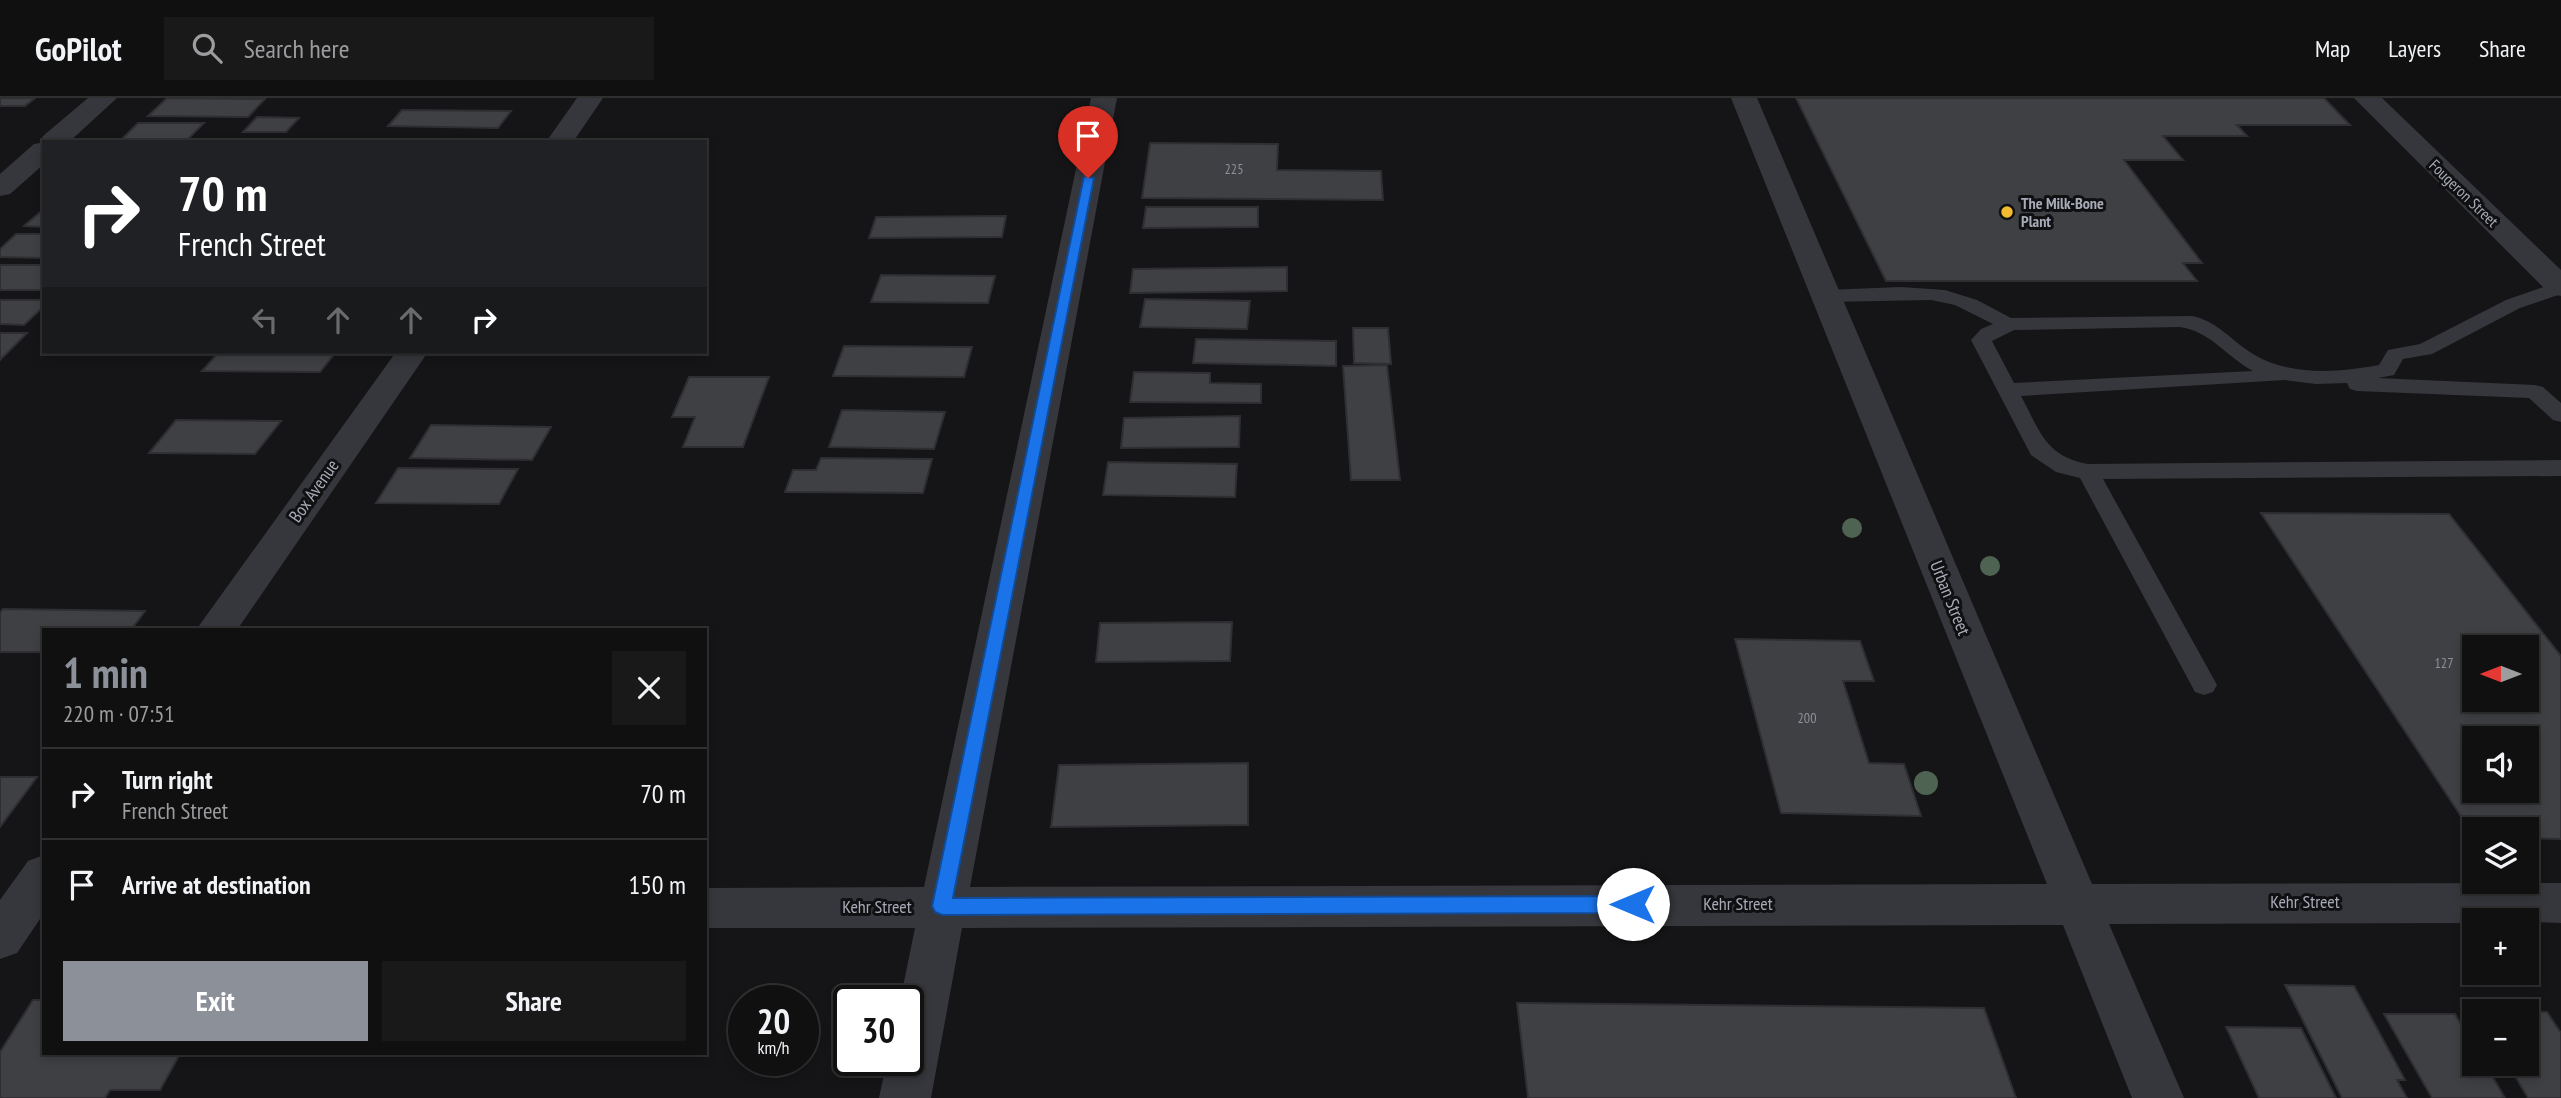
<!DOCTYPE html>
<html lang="en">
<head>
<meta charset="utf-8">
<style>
	body { margin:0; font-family:"PT Sans Narrow",sans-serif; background:#19191a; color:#f1f3f6; height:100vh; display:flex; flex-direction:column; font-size:26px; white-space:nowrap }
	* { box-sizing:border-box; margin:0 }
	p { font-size:23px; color:#9c9d9f }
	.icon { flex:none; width:38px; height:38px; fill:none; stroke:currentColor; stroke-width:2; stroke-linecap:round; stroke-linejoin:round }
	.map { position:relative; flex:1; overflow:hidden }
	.panel { position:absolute; left:42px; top:530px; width:665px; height:427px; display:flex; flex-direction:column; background:#101011; border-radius:0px; box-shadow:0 4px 10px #0003,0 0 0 2px #303031 }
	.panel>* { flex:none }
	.guide { position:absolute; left:42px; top:42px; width:665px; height:214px; border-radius:0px; box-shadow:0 4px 10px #0003,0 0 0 2px #303031; background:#202124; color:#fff; overflow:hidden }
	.needle { width:46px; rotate:270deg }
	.tools { position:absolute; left:2462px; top:537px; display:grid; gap:14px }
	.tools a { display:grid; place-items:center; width:77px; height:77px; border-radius:0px; background:#101011; box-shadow:0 4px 10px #0003,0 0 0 2px #303031; font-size:35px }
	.speed { position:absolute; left:728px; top:887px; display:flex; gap:14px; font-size:35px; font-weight:700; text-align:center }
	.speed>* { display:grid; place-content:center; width:91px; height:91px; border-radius:50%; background:#101011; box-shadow:0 4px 10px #0003,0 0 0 2px #303031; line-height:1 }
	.speed small { font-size:18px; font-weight:400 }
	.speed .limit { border:4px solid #111; border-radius:10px; background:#fff; color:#111 }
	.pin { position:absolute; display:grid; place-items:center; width:60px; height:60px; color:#fff; margin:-72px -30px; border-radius:50% 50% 50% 0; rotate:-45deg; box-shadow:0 0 7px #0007 }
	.pin .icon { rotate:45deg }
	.me { position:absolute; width:77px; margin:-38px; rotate:270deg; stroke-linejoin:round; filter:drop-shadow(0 0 5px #0008) }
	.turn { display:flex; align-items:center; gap:24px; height:147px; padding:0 21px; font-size:32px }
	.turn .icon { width:91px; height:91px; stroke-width:2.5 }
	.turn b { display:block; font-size:49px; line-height:60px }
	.lanes { display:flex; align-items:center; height:66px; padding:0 21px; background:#0003; justify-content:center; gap:35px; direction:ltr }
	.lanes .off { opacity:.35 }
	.round { display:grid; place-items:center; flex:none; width:74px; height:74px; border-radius:0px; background:#19191a }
	.head { display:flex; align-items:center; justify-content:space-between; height:119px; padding:0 21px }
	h1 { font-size:42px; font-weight:600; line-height:52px; color:#8c9099 }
	.action { display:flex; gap:14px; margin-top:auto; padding:14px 21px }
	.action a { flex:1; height:80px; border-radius:0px; background:#8c9099; color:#fff; font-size:28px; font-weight:600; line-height:80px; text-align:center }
	.action a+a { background:#19191a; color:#f1f3f6 }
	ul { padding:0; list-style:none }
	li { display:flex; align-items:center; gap:21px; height:91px; padding:0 21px; border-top:2px solid #303031 }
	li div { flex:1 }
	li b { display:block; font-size:26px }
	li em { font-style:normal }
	header { display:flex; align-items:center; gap:42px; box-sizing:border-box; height:98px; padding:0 35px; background:#101011; border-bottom:2px solid #303031 }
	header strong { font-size:33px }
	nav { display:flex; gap:38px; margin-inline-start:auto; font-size:24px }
	.search { width:490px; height:63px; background:#19191a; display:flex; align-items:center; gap:18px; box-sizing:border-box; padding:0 24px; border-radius:0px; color:#9c9d9f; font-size:26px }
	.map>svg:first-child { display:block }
	.building { fill:#3f4044; stroke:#2f2f33; stroke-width:2; fill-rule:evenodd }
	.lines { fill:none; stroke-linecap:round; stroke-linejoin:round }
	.service { fill:#36373c; fill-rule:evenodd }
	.minor { fill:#36373c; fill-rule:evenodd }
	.tree { fill:#4f6352 }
	.route { fill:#1a73e8; stroke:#114b97; stroke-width:2 }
	.poi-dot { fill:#f4bb31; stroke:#101012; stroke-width:2.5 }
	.labels { text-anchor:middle; stroke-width:6; stroke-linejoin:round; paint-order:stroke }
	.number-label { font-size:14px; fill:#8d909a }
	.far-street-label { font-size:16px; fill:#a7abb7; stroke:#101012 }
	.far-poi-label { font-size:16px; font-weight:bold; fill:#a7abb7; stroke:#101012; text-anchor:start }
	.street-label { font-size:18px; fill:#a7abb7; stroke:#101012 }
</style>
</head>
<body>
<header>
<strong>GoPilot</strong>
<div class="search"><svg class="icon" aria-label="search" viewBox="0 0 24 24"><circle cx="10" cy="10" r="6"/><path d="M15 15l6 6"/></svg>Search here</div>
<nav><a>Map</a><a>Layers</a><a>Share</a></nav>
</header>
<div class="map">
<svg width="2561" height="1000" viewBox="0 0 2561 1000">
	<rect width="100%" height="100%" fill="#151517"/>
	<g class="building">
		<polygon points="0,0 35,0 25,8 0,8"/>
		<polygon points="167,0 265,1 248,19 148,18"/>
		<polygon points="1796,0 2324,0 2350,27 2237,27 2247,38 2163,38 2183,62 2124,62 2202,165 2183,165 2197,183 1886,183"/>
		<polygon points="402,12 511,13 498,30 388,28"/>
		<polygon points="257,19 299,20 286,34 243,34"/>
		<polygon points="138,25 204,25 185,44 119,44"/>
		<polygon points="1150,45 1278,46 1277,72 1381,73 1383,102 1142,100"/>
		<polygon points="1146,109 1258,109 1258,129 1143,130"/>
		<polygon points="44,111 44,129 24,128"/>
		<polygon points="1006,118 1002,139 869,140 876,119"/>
		<polygon points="16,136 44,136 44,160 0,159 0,151"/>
		<rect x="0" y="167" width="44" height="25"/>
		<polygon points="1287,169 1287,193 1130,195 1133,171"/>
		<polygon points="881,177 995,178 988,205 871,204"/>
		<polygon points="1145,201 1250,203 1247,231 1140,229"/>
		<polygon points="0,202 44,202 44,208 24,227 0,226"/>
		<polygon points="1353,230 1388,230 1391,266 1354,265"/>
		<polygon points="0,235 27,235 0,262"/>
		<polygon points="1196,241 1336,243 1336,268 1193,265"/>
		<polygon points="844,248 972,249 964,279 833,278"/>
		<polygon points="219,254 336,254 320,274 202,273"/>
		<polygon points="1387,267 1400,382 1351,382 1343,268"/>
		<polygon points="1134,274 1210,275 1210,285 1261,286 1261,305 1130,304"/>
		<polygon points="689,279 769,279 743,349 683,349 695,319 672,319"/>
		<polygon points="842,312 945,314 934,351 829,349"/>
		<polygon points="1240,318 1239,349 1121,350 1124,320"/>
		<polygon points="176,322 281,323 255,356 149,355"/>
		<polygon points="431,327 551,329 532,362 410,360"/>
		<polygon points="821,360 932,361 923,395 785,394 793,372 816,372"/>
		<polygon points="1108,364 1237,366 1235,399 1103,397"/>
		<polygon points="398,370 518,371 499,406 376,405"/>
		<path d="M2261,415L2449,416L2561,558V741L2527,740V732H2474V738ZM2474,550H2527V602H2474ZM2474,640H2527V693H2474Z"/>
		<polygon points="3,511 145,513 131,532 44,532 44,554 0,554 0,515"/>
		<polygon points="1232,524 1230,563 1096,564 1100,525"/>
		<polygon points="1735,541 1860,543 1874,583 1843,583 1869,665 1904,666 1921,718 1781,715"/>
		<polygon points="1248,665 1248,727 1051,729 1059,667"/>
		<polygon points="0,679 37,679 0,729"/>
		<polygon points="2285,887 2354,888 2405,982 2397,982 2407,1000 2342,1000"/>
		<polygon points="33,902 44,902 44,956 180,956 160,992 110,992 105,1000 0,1000 0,954"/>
		<polygon points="1517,905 1984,910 2016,1000 1528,1000"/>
		<polygon points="2527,914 2547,914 2561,935 2561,1000 2528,1000 2508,966 2527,966"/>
		<polygon points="2384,916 2455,916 2474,949 2474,966 2485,966 2505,1000 2432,1000"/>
		<polygon points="2226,929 2301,930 2336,1000 2259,1000"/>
	</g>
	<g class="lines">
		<path class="service" d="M2561,183V196L2520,210L2432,256L2403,261L2394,277L2378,280L2535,287L2543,289L2561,305V324L2553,322L2529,300L2357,293L2350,291L2347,285L2316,286L2285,282L2021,298C2040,333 2045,358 2088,366L2561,362V378L2103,381L2217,587L2213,594L2204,597L2195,594L2080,380L2056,374L2031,357L1971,242L1981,231L1993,226L1955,207L1931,202L1826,204L1816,198L1826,192L1901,189L1945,192L1977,202L2011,220L2192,218C2216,223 2228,239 2247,252C2285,279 2336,275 2379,267L2388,252L2420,246L2506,202ZM2179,229C2209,232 2227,259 2253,273L2014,285L1992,243L2014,232Z"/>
		<g class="minor">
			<polygon points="88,0 117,0 69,44 44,44 44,66 10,96 0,98 0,76 34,46 40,45 43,38"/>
			<polygon points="577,0 603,0 573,44 546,44"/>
			<polygon points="1091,0 1117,0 970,789 2047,786 1731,0 1757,0 2092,786 2561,785 2561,825 2474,822 2474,825 2109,826 2184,1000 2132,1000 2063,827 962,830 931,1000 879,1000 887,962 908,962 908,903 900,903 915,830 705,830 705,790 924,789"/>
			<polygon points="2354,0 2382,0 2561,172 2561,198 2550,196"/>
			<polygon points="396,254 428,254 237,532 196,532"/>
			<polygon points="44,757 44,815 17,855 0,861 0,802 28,763"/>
		</g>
	</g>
	<g class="tree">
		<circle cx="1852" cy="430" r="10"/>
		<circle cx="1990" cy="468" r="10"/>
		<circle cx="1926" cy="685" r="12"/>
	</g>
	<polygon class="route" points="1084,78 1094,80 953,800 1633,798 1640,800 1642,806 1640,812 1633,815 942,817 935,814 932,808"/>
	<circle class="poi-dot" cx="2007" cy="114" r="7"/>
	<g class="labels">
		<g class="number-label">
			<text x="1234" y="76">225</text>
			<text x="2444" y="570">127</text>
			<text x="1807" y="625">200</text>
		</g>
		<g class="far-street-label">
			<text transform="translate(2464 95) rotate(44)" y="6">Fougeron Street</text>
		</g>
		<g class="far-poi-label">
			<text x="2021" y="111">The Milk-Bone<tspan x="2021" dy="18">Plant</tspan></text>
		</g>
		<g class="street-label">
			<text transform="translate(314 393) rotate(-55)" y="6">Box Avenue</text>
			<text transform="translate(1950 500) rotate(68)" y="6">Urban Street</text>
			<text x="2305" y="810">Kehr Street</text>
			<text x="1738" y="812">Kehr Street</text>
			<text x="877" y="815">Kehr Street</text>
		</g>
	</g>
</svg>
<div class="tools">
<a><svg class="needle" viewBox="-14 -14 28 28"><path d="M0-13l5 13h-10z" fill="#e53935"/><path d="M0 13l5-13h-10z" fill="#9c9d9f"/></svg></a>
<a><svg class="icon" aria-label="sound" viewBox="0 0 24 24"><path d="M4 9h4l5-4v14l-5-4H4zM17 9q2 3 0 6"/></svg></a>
<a><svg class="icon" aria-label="layers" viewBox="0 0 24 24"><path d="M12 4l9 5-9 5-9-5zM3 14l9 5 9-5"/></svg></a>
<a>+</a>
<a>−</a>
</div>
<div class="speed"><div>20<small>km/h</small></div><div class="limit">30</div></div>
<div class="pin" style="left:1088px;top:80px;background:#d93025"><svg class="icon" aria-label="arrive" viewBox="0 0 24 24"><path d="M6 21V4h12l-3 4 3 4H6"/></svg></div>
<svg class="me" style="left:1633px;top:806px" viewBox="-20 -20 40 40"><circle r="19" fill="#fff"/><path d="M0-13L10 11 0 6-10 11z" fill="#1a73e8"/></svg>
<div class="guide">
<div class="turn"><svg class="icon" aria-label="right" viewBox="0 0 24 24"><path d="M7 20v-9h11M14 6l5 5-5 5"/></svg><div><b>70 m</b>French Street</div></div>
<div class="lanes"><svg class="icon off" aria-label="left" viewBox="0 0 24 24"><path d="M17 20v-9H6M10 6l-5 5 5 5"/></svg><svg class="icon off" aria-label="ahead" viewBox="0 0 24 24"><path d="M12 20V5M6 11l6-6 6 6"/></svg><svg class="icon off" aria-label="ahead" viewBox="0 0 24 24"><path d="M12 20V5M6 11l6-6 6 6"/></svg><svg class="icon" aria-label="right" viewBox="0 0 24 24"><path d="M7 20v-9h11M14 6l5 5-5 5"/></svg></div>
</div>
<section class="panel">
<div class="head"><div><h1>1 min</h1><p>220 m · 07:51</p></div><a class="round"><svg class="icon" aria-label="close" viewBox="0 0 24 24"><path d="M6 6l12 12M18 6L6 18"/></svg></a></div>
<ul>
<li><svg class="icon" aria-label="right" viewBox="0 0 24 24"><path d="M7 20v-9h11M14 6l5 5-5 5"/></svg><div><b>Turn right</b><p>French Street</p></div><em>70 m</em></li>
<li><svg class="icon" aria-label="arrive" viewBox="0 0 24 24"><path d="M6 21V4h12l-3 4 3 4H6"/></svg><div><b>Arrive at destination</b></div><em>150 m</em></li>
</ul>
<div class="action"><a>Exit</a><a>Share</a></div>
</section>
</div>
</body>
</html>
